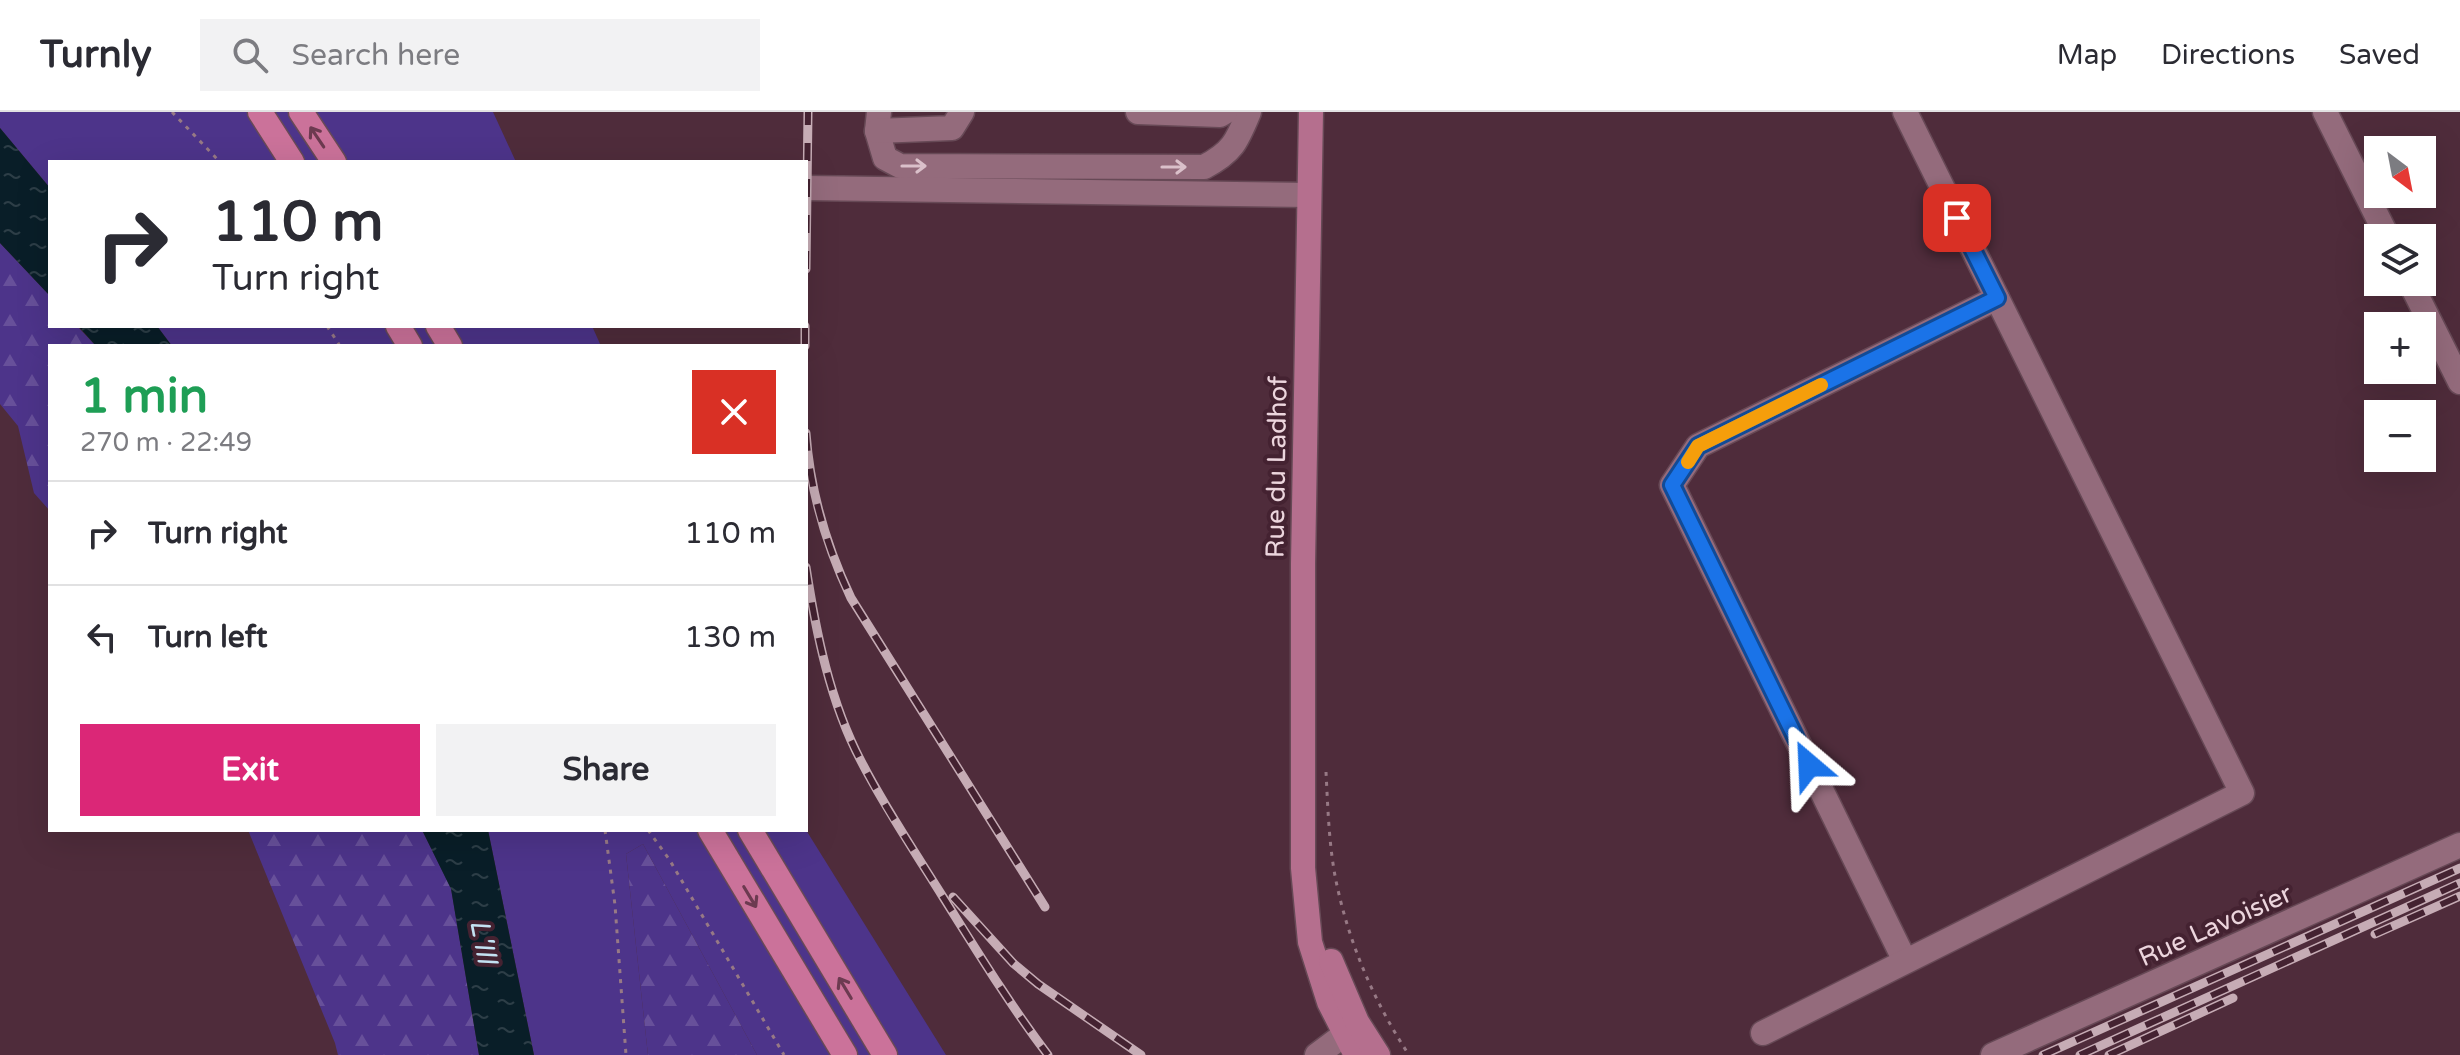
<!DOCTYPE html>
<html lang="en">
<head>
<meta charset="utf-8">
<style>
	body { margin:0; font-family:"Varela Round",sans-serif; background:#f2f2f3; color:#2b2b33; height:100vh; display:flex; flex-direction:column; font-size:30px; white-space:nowrap }
	* { box-sizing:border-box; margin:0 }
	p { font-size:26px; color:#7c7c81 }
	.icon { flex:none; width:44px; height:44px; fill:none; stroke:currentColor; stroke-width:2; stroke-linecap:round; stroke-linejoin:round }
	.map { position:relative; flex:1; overflow:hidden }
	.details { position:absolute; left:48px; top:232px; width:760px; height:488px; display:flex; flex-direction:column; background:#fff; border-radius:0px; box-shadow:0 8px 32px #0002 }
	.details>* { flex:none }
	.banner { position:absolute; left:48px; top:48px; width:760px; height:168px; border-radius:0px; box-shadow:0 8px 32px #0002; background:#fff; color:#2b2b33; overflow:hidden }
	.needle { width:52px; rotate:148deg }
	.fabs { position:absolute; left:2364px; top:24px; display:grid; gap:16px }
	.fabs a { display:grid; place-items:center; width:72px; height:72px; border-radius:0px; background:#fff; box-shadow:0 8px 32px #0002; font-size:40px }
	.pin { position:absolute; display:grid; place-items:center; width:68px; height:68px; color:#fff; margin:-34px; border-radius:16px; box-shadow:0 4px 12px #0006 }
	.me { position:absolute; width:88px; margin:-44px; rotate:334deg; stroke-linejoin:round; filter:drop-shadow(0 0 6px #0008) }
	.turn { display:flex; align-items:center; gap:28px; height:168px; padding:0 32px; font-size:36px }
	.turn .icon { width:104px; height:104px; stroke-width:2.5 }
	.turn b { display:block; font-size:56px; line-height:68px }
	.round { display:grid; place-items:center; flex:none; width:84px; height:84px; border-radius:0px; background:#f2f2f3 }
	.head { display:flex; align-items:center; justify-content:space-between; height:136px; padding:0 32px }
	h1 { font-size:48px; font-weight:800; line-height:60px; color:#1e9e55 }
	.button { display:flex; gap:16px; margin-top:auto; padding:16px 32px }
	.button a { flex:1; height:92px; border-radius:0px; background:#db2777; color:#fff; font-size:32px; font-weight:800; line-height:92px; text-align:center }
	.button a+a { background:#f2f2f3; color:#2b2b33 }
	ul { padding:0; list-style:none }
	li { display:flex; align-items:center; gap:24px; height:104px; padding:0 32px; border-top:2px solid #e1e1e2 }
	li div { flex:1 }
	li b { display:block; font-size:30px }
	li em { font-style:normal }
	header { display:flex; align-items:center; gap:48px; box-sizing:border-box; height:112px; padding:0 40px; background:#fff; border-bottom:2px solid #e1e1e2 }
	header strong { font-size:38px }
	nav { display:flex; gap:44px; margin-inline-start:auto; font-size:28px }
	.search { width:560px; height:72px; background:#f2f2f3; display:flex; align-items:center; gap:20px; box-sizing:border-box; padding:0 28px; border-radius:0px; color:#7c7c81; font-size:30px }
	.map>svg:first-child { display:block }
	.green { fill:#4d348a }
	.forest { fill:url(#forest-firs) }
	.water { fill:url(#water-ripples) }
	.lines { fill:none; stroke-linecap:round; stroke-linejoin:round }
	.minor-casing { stroke:#674956; stroke-width:27 }
	.major-casing { stroke:#674956; stroke-width:27 }
	.highway-casing { stroke:#674956; stroke-width:27 }
	.path { stroke:#977985; stroke-width:3; stroke-dasharray:4 6; stroke-linecap:butt }
	.minor { stroke:#946b7c; stroke-width:24 }
	.major { stroke:#b56f8e; stroke-width:24 }
	.highway { stroke:#cb729a; stroke-width:24 }
	.rail-casing { stroke:#c6acb5; stroke-width:9 }
	.rail { stroke:#442231; stroke-width:6; stroke-dasharray:18; stroke-linecap:butt }
	.oneway { stroke:#6c3a50 }
	.oneway2 { stroke:#dac0ca }
	.route-casing { stroke:#114b97; stroke-width:20 }
	.route { stroke:#1a73e8; stroke-width:14 }
	.slow { stroke:#f59e0b; stroke-width:14 }
	.labels { text-anchor:middle; stroke-width:8; stroke-linejoin:round; paint-order:stroke }
	.street-label { font-size:26px; fill:#ecd5dd; stroke:#442231 }
	.water-label { font-size:28px; font-style:italic; fill:#c3e1f2; stroke:#442231 }
</style>
</head>
<body>
<header>
<strong>Turnly</strong>
<div class="search"><svg class="icon" aria-label="search" viewBox="0 0 24 24"><circle cx="10" cy="10" r="6"/><path d="M15 15l6 6"/></svg>Search here</div>
<nav><a>Map</a><a>Directions</a><a>Saved</a></nav>
</header>
<div class="map">
<svg width="2460" height="943" viewBox="0 0 2460 943">
	<defs>
		<pattern id="forest-firs" width="22" height="20" patternUnits="userSpaceOnUse" patternTransform="scale(2)"><rect width="22" height="20" fill="#4d348a"/><path d="M5 1l3.5 6h-7zM16 11l3.5 6h-7z" fill="#67509a"/></pattern>
		<pattern id="water-ripples" width="26" height="14" patternUnits="userSpaceOnUse" patternTransform="scale(2)"><rect width="26" height="14" fill="#091e28"/><path d="M2 4q2-2 4 0t4 0M15 11q2-2 4 0t4 0" fill="none" stroke="#2d3e47"/></pattern>
	</defs>
	<rect width="100%" height="100%" fill="#4f2c3b"/>
	<g class="green">
		<polygon points="0,0 493,0 516,50 50,50 50,76 0,16"/>
		<polygon points="157,214 592,214 601,234 172,234"/>
		<polygon points="488,718 806,718 946,943 757,943 643,732 626,742 648,943 534,943"/>
	</g>
	<g class="forest">
		<polygon points="0,131 50,184 50,214 77,214 96,234 50,234 50,399 34,381 18,314 0,292"/>
		<polygon points="248,718 422,718 451,776 479,943 338,943 335,931"/>
		<polygon points="643,732 757,943 648,943 626,742"/>
	</g>
	<g class="water">
		<polygon points="0,16 50,76 50,184 0,131"/>
		<polygon points="78,214 157,214 172,234 96,234"/>
		<polygon points="422,718 488,718 534,943 479,943 451,777"/>
	</g>
	<g class="lines">
		<g class="minor-casing">
			<g id="minor">
				<path d="M879,0L877,19L885,46L900,54L1204,55C1233,40 1237,29 1249,0"/>
				<polyline points="1138,0 1220,3 1225,0"/>
				<polyline points="2325,0 2388,126"/>
				<polyline points="877,19 952,16 962,0"/>
				<polyline points="807,76 1309,83"/>
				<polyline points="2410,170 2460,270"/>
				<polyline points="1905,849 1672,373 1698,334 1997,186"/>
				<polyline points="1763,921 2242,681 1905,0"/>
				<polyline points="1317,943 1345,922"/>
				<polyline points="1993,943 2460,733"/>
			</g>
		</g>
		<g class="major-casing">
			<g id="major">
				<polyline points="1311,0 1303,452 1303,756 1310,830 1329,890 1356,943"/>
				<polyline points="1331,849 1357,910 1378,943"/>
			</g>
		</g>
		<g class="highway-casing">
			<g id="highway">
				<polyline points="260,0 292,50"/>
				<polyline points="301,0 334,50"/>
				<polyline points="398,214 410,234"/>
				<polyline points="438,214 450,234"/>
				<polyline points="710,718 845,943"/>
				<polyline points="750,718 885,943"/>
			</g>
		</g>
		<g class="path">
			<polyline points="172,0 220,50"/>
			<polyline points="327,214 340,234"/>
			<path d="M1326,660C1328,698 1329,740 1338,778C1351,836 1376,893 1409,943"/>
			<polyline points="605,718 615,793 626,943"/>
			<polyline points="648,718 669,747 784,943"/>
		</g>
		<use href="#minor" class="minor"/>
		<use href="#major" class="major"/>
		<use href="#highway" class="highway"/>
		<g class="rail-casing">
			<g id="rail">
				<polyline points="806,157 808,0"/>
				<polyline points="805,234 805,214"/>
				<path d="M806,321C810,379 826,433 851,486L1045,795"/>
				<path d="M806,455C816,521 830,590 861,649C885,696 915,740 943,785C977,839 1010,893 1048,943"/>
				<polyline points="953,785 1013,851 1038,872 1141,943"/>
				<polyline points="2375,822 2460,784"/>
				<polyline points="2043,943 2460,756"/>
				<polyline points="2080,943 2460,771"/>
				<polyline points="2109,943 2233,886"/>
			</g>
		</g>
		<use href="#rail" class="rail"/>
	</g>
	<defs><path id="oneway-shaft" d="M-6 0H5M1.5-3L5.5 0L1.5 3" fill="none" stroke-width="1.6" stroke-linecap="round" stroke-linejoin="round" transform="scale(2)"/></defs>
	<g class="oneway">
		<use href="#oneway-shaft" transform="translate(317 25) rotate(-124)"/>
		<use href="#oneway-shaft" transform="translate(750 785) rotate(59)"/>
		<use href="#oneway-shaft" transform="translate(845 876) rotate(-121)"/>
	</g>
	<g class="oneway2">
		<use href="#oneway-shaft" transform="translate(914 54)"/>
		<use href="#oneway-shaft" transform="translate(1174 55)"/>
	</g>
	<g class="lines">
		<g class="route-casing">
			<polyline id="route" points="1809,653 1672,373 1698,334 1997,186 1957,106"/>
		</g>
		<use href="#route" class="route"/>
		<polyline class="slow" points="1688,350 1698,334 1821,273"/>
	</g>
	<g class="labels">
		<g class="street-label">
			<text transform="translate(1276 355) rotate(-89)" y="9">Rue du Ladhof</text>
			<text transform="translate(2215 813) rotate(-24)" y="9">Rue Lavoisier</text>
		</g>
		<g class="water-label">
			<text transform="translate(484 829) rotate(79)" y="10">L'Ill</text>
		</g>
	</g>
</svg>
<div class="fabs">
<a><svg class="needle" viewBox="-14 -14 28 28"><path d="M0-13l5 13h-10z" fill="#e53935"/><path d="M0 13l5-13h-10z" fill="#7c7c81"/></svg></a>
<a><svg class="icon" aria-label="layers" viewBox="0 0 24 24"><path d="M12 4l9 5-9 5-9-5zM3 14l9 5 9-5"/></svg></a>
<a>+</a>
<a>−</a>
</div>
<div class="pin" style="left:1957px;top:106px;background:#d93025"><svg class="icon" aria-label="arrive" viewBox="0 0 24 24"><path d="M6 21V4h12l-3 4 3 4H6"/></svg></div>
<svg class="me" style="left:1809px;top:653px" viewBox="-20 -20 40 40"><path d="M0-17L14 15 0 8-14 15z" fill="#1a73e8" stroke="#fff" stroke-width="4"/></svg>
<div class="banner">
<div class="turn"><svg class="icon" aria-label="right" viewBox="0 0 24 24"><path d="M7 20v-9h11M14 6l5 5-5 5"/></svg><div><b>110 m</b>Turn right</div></div>
</div>
<section class="details">
<div class="head"><div><h1>1 min</h1><p>270 m · 22:49</p></div><a class="round" style="background:#d93025;color:#fff"><svg class="icon" aria-label="close" viewBox="0 0 24 24"><path d="M6 6l12 12M18 6L6 18"/></svg></a></div>
<ul>
<li><svg class="icon" aria-label="right" viewBox="0 0 24 24"><path d="M7 20v-9h11M14 6l5 5-5 5"/></svg><div><b>Turn right</b></div><em>110 m</em></li>
<li><svg class="icon" aria-label="left" viewBox="0 0 24 24"><path d="M17 20v-9H6M10 6l-5 5 5 5"/></svg><div><b>Turn left</b></div><em>130 m</em></li>
</ul>
<div class="button"><a>Exit</a><a>Share</a></div>
</section>
</div>
</body>
</html>
